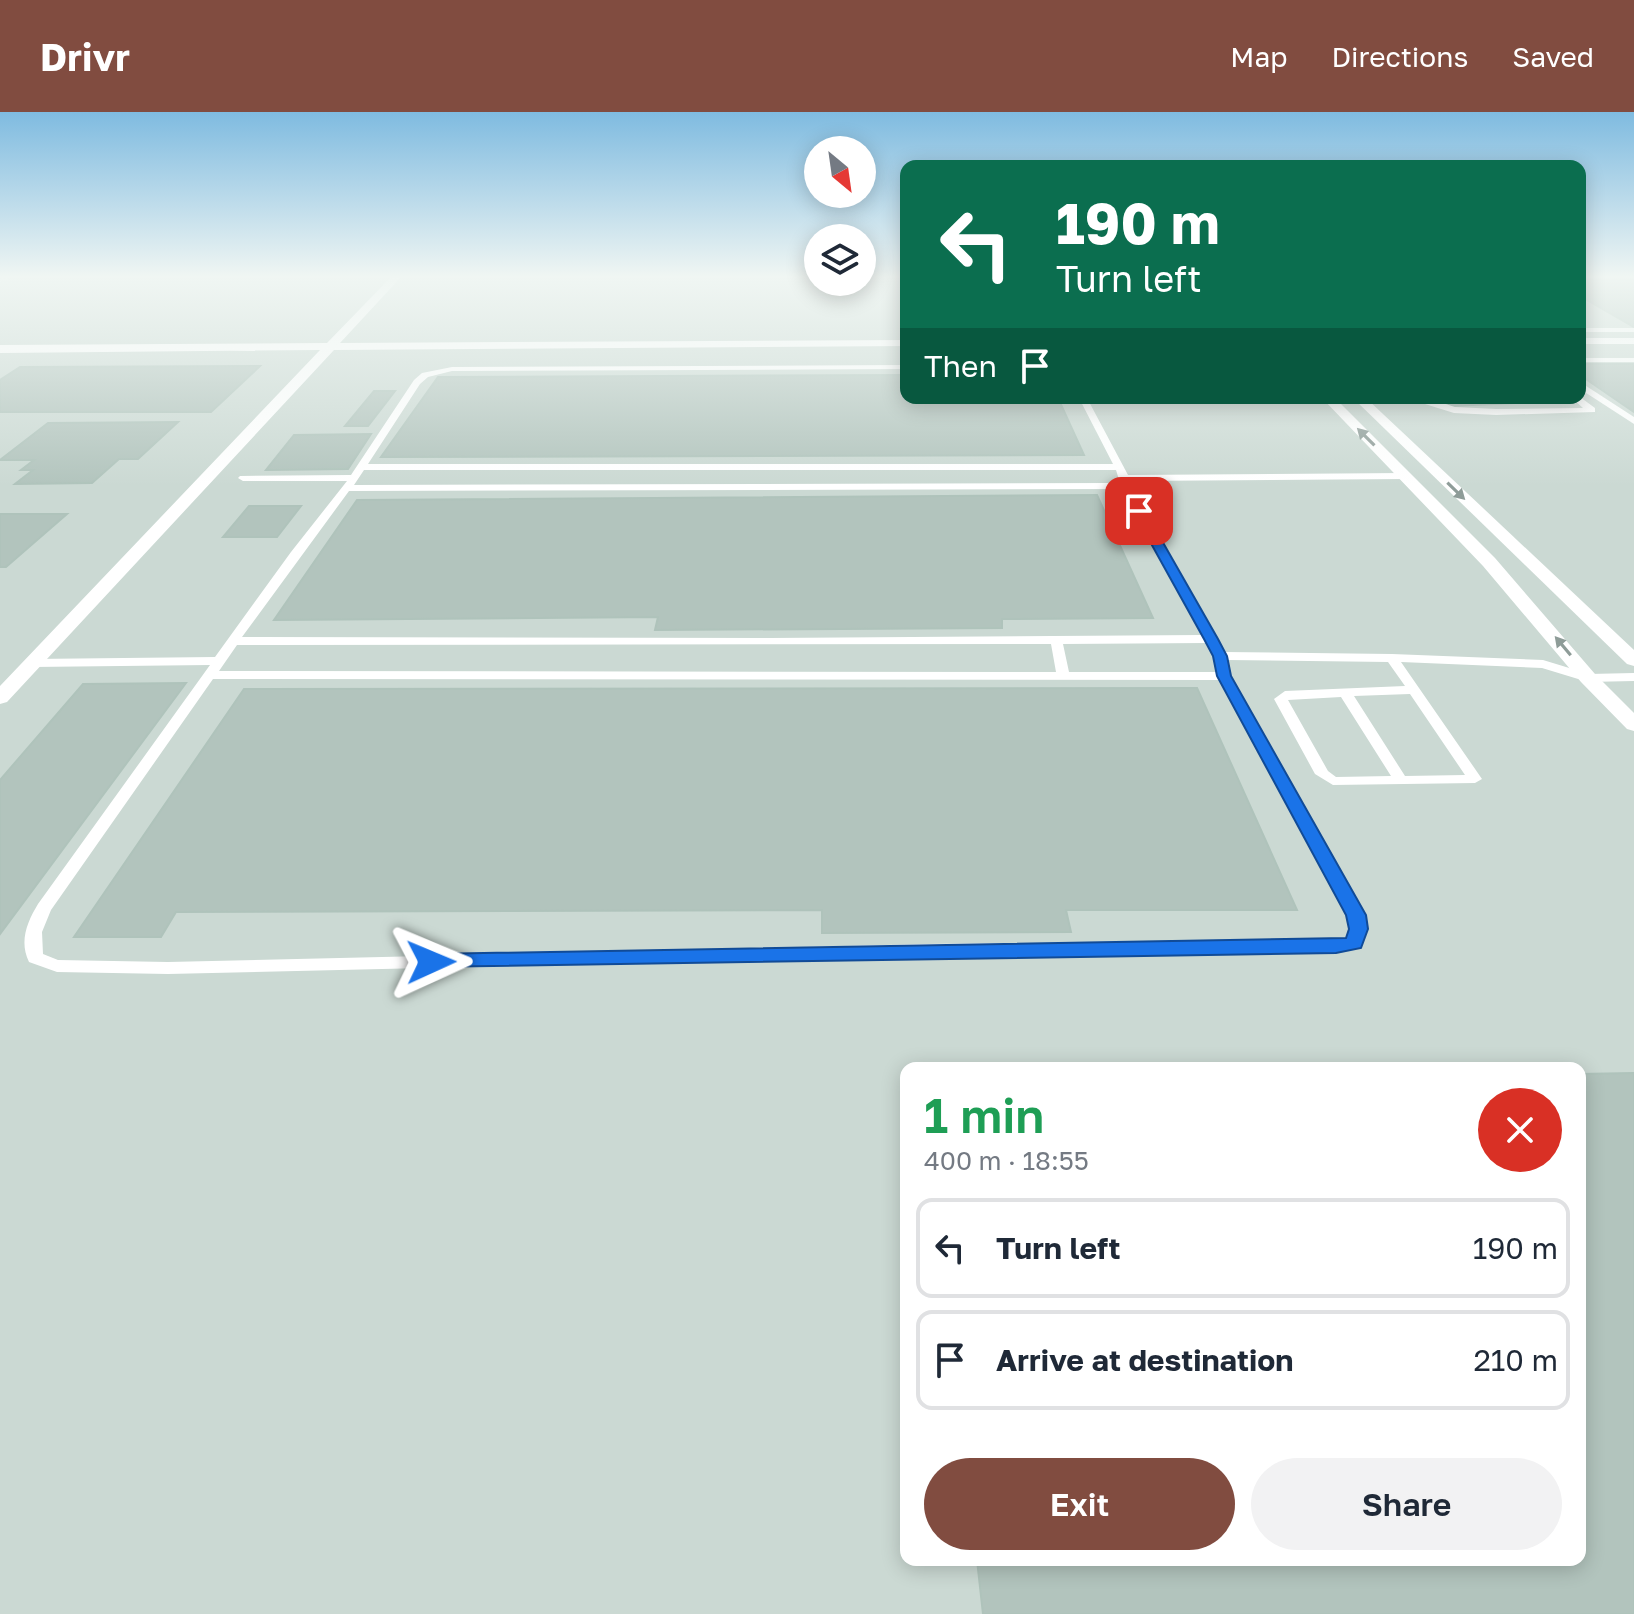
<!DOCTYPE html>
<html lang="en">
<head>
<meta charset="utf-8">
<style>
	body { margin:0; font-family:"Golos Text",sans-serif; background:#f2f2f3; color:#1f2937; height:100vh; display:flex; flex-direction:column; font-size:30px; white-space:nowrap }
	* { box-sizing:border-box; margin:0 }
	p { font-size:26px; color:#747a83 }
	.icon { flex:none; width:44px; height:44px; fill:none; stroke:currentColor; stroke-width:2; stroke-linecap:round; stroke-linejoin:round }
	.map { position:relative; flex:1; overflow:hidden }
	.sheet { position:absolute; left:900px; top:950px; width:686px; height:504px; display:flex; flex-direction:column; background:#fff; border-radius:16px; box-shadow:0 4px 20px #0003 }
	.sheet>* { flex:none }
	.hud { position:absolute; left:900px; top:48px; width:686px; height:244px; border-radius:16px; box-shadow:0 4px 20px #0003; background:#0b6e4f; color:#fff; overflow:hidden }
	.needle { width:52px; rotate:151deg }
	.fabs { position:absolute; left:804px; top:24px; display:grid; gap:16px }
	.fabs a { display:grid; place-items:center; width:72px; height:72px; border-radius:50%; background:#fff; box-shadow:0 4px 20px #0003; font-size:40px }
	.pin { position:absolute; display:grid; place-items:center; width:68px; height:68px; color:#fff; margin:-34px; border-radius:16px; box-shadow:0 4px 12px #0006 }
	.me { position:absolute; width:88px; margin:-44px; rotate:89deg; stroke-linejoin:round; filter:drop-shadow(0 0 6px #0008) }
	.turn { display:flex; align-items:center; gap:28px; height:168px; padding:0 24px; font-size:36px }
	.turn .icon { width:104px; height:104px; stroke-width:2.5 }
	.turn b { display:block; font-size:56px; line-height:68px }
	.then { display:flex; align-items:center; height:76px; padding:0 24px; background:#0003; gap:16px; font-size:30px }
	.round { display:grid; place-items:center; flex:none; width:84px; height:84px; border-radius:42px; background:#f2f2f3 }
	.head { display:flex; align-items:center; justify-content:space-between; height:136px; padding:0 24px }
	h1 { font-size:48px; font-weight:600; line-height:60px; color:#1e9e55 }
	.cta { display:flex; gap:16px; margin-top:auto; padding:16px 24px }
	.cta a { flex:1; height:92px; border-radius:48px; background:#814c40; color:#fff; font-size:32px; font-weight:600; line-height:92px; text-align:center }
	.cta a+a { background:#f2f2f3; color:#1f2937 }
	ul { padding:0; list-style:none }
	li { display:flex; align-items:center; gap:24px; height:100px; margin:0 16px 12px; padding:0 8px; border:4px solid #e0e1e3; border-radius:16px }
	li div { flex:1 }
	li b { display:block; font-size:30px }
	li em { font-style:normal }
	header { display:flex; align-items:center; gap:48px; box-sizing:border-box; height:112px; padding:0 40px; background:#814c40; color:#fff }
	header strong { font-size:38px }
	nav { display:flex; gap:44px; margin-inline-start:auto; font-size:28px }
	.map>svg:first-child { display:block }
	.built { fill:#cbd9d3; fill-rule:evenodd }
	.building { fill:#b2c4bd; stroke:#afc3bb; stroke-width:2 }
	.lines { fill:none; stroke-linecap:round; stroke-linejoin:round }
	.service { fill:#fff; fill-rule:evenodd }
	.minor { fill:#fff; fill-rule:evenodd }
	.oneway { fill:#8e9c98 }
	.route { fill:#1a73e8; stroke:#114b97; stroke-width:2 }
</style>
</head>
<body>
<header>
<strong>Drivr</strong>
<nav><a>Map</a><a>Directions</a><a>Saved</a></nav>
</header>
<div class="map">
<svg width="1634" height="1502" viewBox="0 0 1634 1502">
	<rect width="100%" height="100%" fill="#ddeae4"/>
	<path class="built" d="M16,164H818V170H862V164H906V286H1580V164H1634V1502H0V170ZM906,956H1580V1448H906Z"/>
	<g class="building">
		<polygon points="1580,164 1634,164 1634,215 1580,184"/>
		<polygon points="1580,252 1634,252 1634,300 1580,263"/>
		<polygon points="260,254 211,300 0,300 0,268 20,255"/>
		<polygon points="906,263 906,286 1058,286 1084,343 381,345 438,265"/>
		<polygon points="374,279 395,279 368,314 345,314"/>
		<polygon points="1441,286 1555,286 1560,289 1451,294"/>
		<polygon points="178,310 138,347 119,347 92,371 15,372 33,358 21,358 34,348 0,348 48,311"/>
		<polygon points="371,322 348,357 266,358 294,323"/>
		<polygon points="1097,383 1153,506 1002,507 1002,516 655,518 658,505 274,508 357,388"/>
		<polygon points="249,394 301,394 277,425 223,425"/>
		<polygon points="0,402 67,402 6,455 0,455"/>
		<polygon points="186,571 0,822 0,668 83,572"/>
		<polygon points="1197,576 1297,798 1066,798 1071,820 822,821 822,798 176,800 161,825 74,825 244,577"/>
		<polygon points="1634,961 1634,1502 983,1502 977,1448 1580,1448 1580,962"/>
	</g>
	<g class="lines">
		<g class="service">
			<rect x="1580" y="216" width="54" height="4"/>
			<rect x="1580" y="246" width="54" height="4"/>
			<path d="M906,253V257L452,259L428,265L420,272L368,352H1113L1079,286H1087L1128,363L1405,361L1410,364L1405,367L1130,369V374L1224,540L1392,542L1543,548L1589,562L1634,561V569L1588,570L1542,556L1401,550L1482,667L1475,671L1333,673L1315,662L1274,587L1285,579L1405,574L1388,550L1227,548L1231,564L1364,803C1366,815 1366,824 1360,835L1336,840L927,844L168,862L57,860L29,850C19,830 27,810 38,792L210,553L32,555L26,551L32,547L215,545L291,440L347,369H243L238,366L240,364L351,363L414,268L422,261L452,255ZM364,358H1116L1120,371L354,373ZM1122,377L1202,523L770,526L242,525L349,379ZM1206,531L1214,544L1217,560H1069L1063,532ZM1051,532L1056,560L219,559L237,533ZM213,567L1220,568L1348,803L1349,817L1347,826L1336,828L927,832L168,850L58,848L43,842L42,820L51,798ZM1410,582L1465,663L1405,664L1354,584ZM1341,585L1391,664L1336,665L1328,659L1288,588Z"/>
			<polygon points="1580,270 1634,305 1634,312 1580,277"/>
			<polygon points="1580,285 1595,296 1595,300 1496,303 1454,301 1425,292 1362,292 1358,289 1362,286 1426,286 1455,295 1496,297 1583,296 1572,286"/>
		</g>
		<g class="minor">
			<polygon points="392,164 402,164 340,231 906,228 906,234 334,238 7,590 0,592 0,574 320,238 0,241 0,233 327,231"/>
			<rect x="1580" y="226" width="54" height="6"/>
			<polygon points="1322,286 1335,286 1495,446 1595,562 1634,601 1634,619 1627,617 1581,570 1483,454"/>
			<polygon points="1353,286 1366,286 1634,538 1634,554 1627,552"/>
		</g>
	</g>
	<defs><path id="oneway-solid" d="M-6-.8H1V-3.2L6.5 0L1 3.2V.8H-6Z" transform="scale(2)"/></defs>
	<g class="oneway">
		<use href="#oneway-solid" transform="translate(1366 325) rotate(-135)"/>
		<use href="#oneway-solid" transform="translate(1456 379) rotate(44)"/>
		<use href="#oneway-solid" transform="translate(1563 534) rotate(-130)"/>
	</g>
	<linearGradient id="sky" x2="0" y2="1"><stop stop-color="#7fbbe0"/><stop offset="0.44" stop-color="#f0f6f3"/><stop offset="1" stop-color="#f0f6f3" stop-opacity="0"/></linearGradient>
	<rect width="1634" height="374" fill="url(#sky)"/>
	<polygon class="route" points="1139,396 1145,399 1218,527 1227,544 1231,564 1366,803 1368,817 1361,836 1336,841 424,855 421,850 424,845 431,842 1346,826 1349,817 1346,803 1217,564 1213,544 1204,527 1133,399"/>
</svg>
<div class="fabs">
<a><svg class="needle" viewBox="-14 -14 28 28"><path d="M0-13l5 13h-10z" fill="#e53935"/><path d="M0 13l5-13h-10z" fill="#747a83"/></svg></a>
<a><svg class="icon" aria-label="layers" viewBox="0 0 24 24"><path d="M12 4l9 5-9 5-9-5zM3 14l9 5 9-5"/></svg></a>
</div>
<div class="pin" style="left:1139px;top:399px;background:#d93025"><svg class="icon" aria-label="arrive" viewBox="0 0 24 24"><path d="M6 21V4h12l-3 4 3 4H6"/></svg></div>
<svg class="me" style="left:431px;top:850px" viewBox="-20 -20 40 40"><path d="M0-17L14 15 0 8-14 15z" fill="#1a73e8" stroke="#fff" stroke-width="4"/></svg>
<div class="hud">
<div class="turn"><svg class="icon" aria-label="left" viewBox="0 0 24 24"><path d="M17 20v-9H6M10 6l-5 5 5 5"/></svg><div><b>190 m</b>Turn left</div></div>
<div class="then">Then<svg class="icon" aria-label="arrive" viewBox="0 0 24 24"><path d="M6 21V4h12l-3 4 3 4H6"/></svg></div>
</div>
<section class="sheet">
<div class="head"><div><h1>1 min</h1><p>400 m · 18:55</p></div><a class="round" style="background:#d93025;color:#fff"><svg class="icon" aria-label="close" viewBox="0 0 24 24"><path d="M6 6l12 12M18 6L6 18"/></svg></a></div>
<ul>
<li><svg class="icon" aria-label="left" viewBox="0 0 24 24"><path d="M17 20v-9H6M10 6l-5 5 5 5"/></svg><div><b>Turn left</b></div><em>190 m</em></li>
<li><svg class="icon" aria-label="arrive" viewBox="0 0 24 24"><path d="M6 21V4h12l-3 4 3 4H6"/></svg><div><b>Arrive at destination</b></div><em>210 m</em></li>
</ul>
<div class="cta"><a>Exit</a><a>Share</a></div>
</section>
</div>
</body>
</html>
